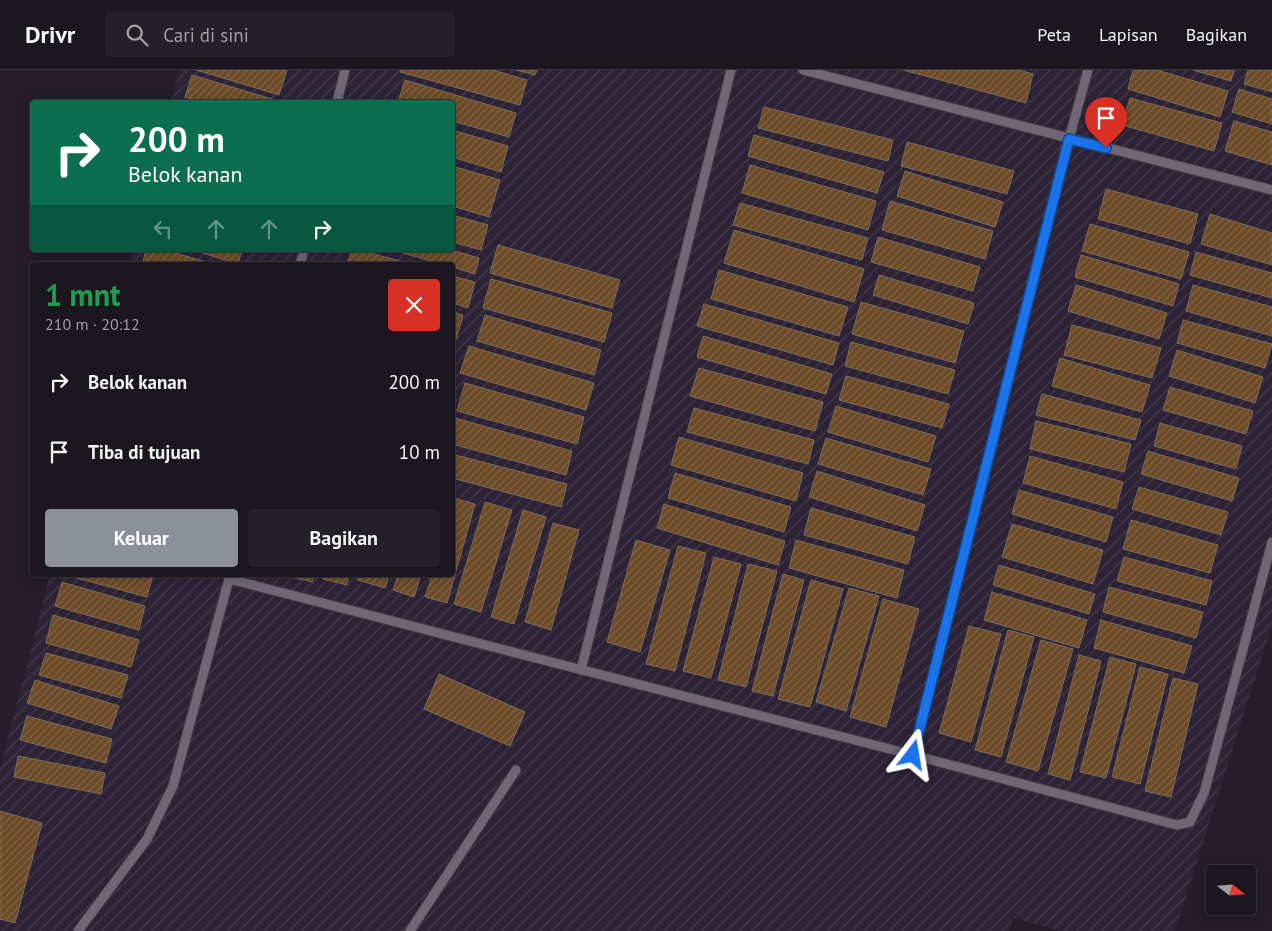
<!DOCTYPE html>
<html lang="id">
<head>
<meta charset="utf-8">
<style>
	body { margin:0; font-family:"PT Sans",sans-serif; background:#251f28; color:#f1f3f6; height:100vh; display:flex; flex-direction:column; font-size:19px; white-space:nowrap }
	* { box-sizing:border-box; margin:0 }
	p { font-size:16px; color:#a09fa4 }
	.icon { flex:none; width:28px; height:28px; fill:none; stroke:currentColor; stroke-width:2; stroke-linecap:round; stroke-linejoin:round }
	.map { position:relative; flex:1; overflow:hidden }
	.sheet { position:absolute; left:30px; top:192px; width:425px; height:315px; display:flex; flex-direction:column; background:#1c161f; border-radius:5px; box-shadow:0 2px 12px #0003,0 0 0 1px #3a353d }
	.sheet>* { flex:none }
	.banner { position:absolute; left:30px; top:30px; width:425px; height:152px; border-radius:5px; box-shadow:0 2px 12px #0003,0 0 0 1px #3a353d; background:#0b6e4f; color:#fff; overflow:hidden }
	.needle { width:32px; rotate:107deg }
	.buttons { position:absolute; left:1206px; top:795px; display:grid; gap:10px }
	.buttons a { display:grid; place-items:center; width:50px; height:50px; border-radius:5px; background:#1c161f; box-shadow:0 2px 12px #0003,0 0 0 1px #3a353d; font-size:25px }
	.pin { position:absolute; display:grid; place-items:center; width:42px; height:42px; color:#fff; margin:-51px -21px; border-radius:50% 50% 50% 0; rotate:-45deg; box-shadow:0 0 5px #0007 }
	.pin .icon { rotate:45deg }
	.me { position:absolute; width:55px; margin:-28px; rotate:14deg; stroke-linejoin:round; filter:drop-shadow(0 0 4px #0008) }
	.turn { display:flex; align-items:center; gap:18px; height:105px; padding:0 15px; font-size:22px }
	.turn .icon { width:65px; height:65px; stroke-width:2.5 }
	.turn b { display:block; font-size:35px; line-height:42px }
	.lanes { display:flex; align-items:center; height:48px; padding:0 15px; background:#0003; justify-content:center; gap:25px; direction:ltr }
	.lanes .off { opacity:.35 }
	.round { display:grid; place-items:center; flex:none; width:52px; height:52px; border-radius:5px; background:#251f28 }
	.head { display:flex; align-items:center; justify-content:space-between; height:85px; padding:0 15px }
	h1 { font-size:30px; font-weight:600; line-height:38px; color:#1e9e55 }
	.primary-button { display:flex; gap:10px; margin-top:auto; padding:10px 15px }
	.primary-button a { flex:1; height:58px; border-radius:5px; background:#8c9099; color:#fff; font-size:20px; font-weight:600; line-height:58px; text-align:center }
	.primary-button a+a { background:#251f28; color:#f1f3f6 }
	ul { padding:0; list-style:none }
	li { display:flex; align-items:center; gap:15px; height:70px; padding:0 15px }
	li div { flex:1 }
	li b { display:block; font-size:19px }
	li em { font-style:normal }
	header { display:flex; align-items:center; gap:30px; box-sizing:border-box; height:70px; padding:0 25px; background:#1c161f; border-bottom:1px solid #3a353d }
	header strong { font-size:24px }
	nav { display:flex; gap:28px; margin-inline-start:auto; font-size:18px }
	.search { width:350px; height:45px; background:#251f28; display:flex; align-items:center; gap:12px; box-sizing:border-box; padding:0 18px; border-radius:5px; color:#a09fa4; font-size:19px }
	.map>svg:first-child { display:block }
	.industrial { fill:url(#industrial-furrows) }
	.building { fill:url(#building-hatch); stroke:#796c5f }
	.lines { fill:none; stroke-linecap:round; stroke-linejoin:round }
	.lane-casing { stroke:#413b45; stroke-width:11 }
	.lane { stroke:#706776; stroke-width:9 }
	.route-casing { stroke:#114b97; stroke-width:12 }
	.route { stroke:#1a73e8; stroke-width:9 }
</style>
</head>
<body>
<header>
<strong>Drivr</strong>
<div class="search"><svg class="icon" aria-label="search" viewBox="0 0 24 24"><circle cx="10" cy="10" r="6"/><path d="M15 15l6 6"/></svg>Cari di sini</div>
<nav><a>Peta</a><a>Lapisan</a><a>Bagikan</a></nav>
</header>
<div class="map">
<svg width="1272" height="861" viewBox="0 0 1272 861">
	<defs>
		<pattern id="industrial-furrows" width="10" height="10" patternUnits="userSpaceOnUse" patternTransform="scale(1.25)"><rect width="10" height="10" fill="#2e2335"/><path d="M-1 1l2-2M0 10L10 0M9 11l2-2" fill="none" stroke="#433949"/></pattern>
		<pattern id="building-hatch" width="6" height="6" patternUnits="userSpaceOnUse" patternTransform="scale(1.25)"><rect width="6" height="6" fill="#6c4b26"/><path d="M-1 1l2-2M0 6l6-6M5 7l2-2" fill="none" stroke="#826546"/></pattern>
	</defs>
	<rect width="100%" height="100%" fill="#251d29"/>
	<polygon class="industrial" points="179,0 1272,0 1272,555 1175,861 1061,861 1013,848 1009,861 0,861 0,699 50,505 452,505 452,195 129,195 133,180 452,180 452,32 171,32"/>
	<g class="building">
		<polygon points="196,0 287,0 279,25"/>
		<polygon points="401,0 493,0 527,10 520,35 400,2"/>
		<polygon points="516,0 537,0 535,5"/>
		<polygon points="903,0 1019,0 1033,4 1026,33"/>
		<polygon points="1133,0 1157,0 1228,21 1220,47 1128,19"/>
		<polygon points="1193,0 1234,0 1231,11"/>
		<polygon points="1248,0 1272,0 1272,22 1244,14"/>
		<polygon points="192,5 282,32 202,32 185,27"/>
		<polygon points="405,10 516,43 509,67 452,51 452,32 398,32"/>
		<polygon points="1239,19 1272,29 1272,54 1232,42"/>
		<polygon points="1130,28 1222,53 1214,81 1122,55"/>
		<polygon points="764,37 893,70 888,91 758,58"/>
		<polygon points="1234,51 1272,62 1272,95 1225,81"/>
		<polygon points="452,60 508,76 501,102 452,87"/>
		<polygon points="754,65 884,102 877,123 748,86"/>
		<polygon points="907,72 1014,101 1007,124 901,96"/>
		<polygon points="750,95 876,131 868,160 742,123"/>
		<polygon points="452,96 500,110 489,147 452,136"/>
		<polygon points="905,101 1003,132 995,157 897,126"/>
		<polygon points="1106,119 1198,144 1190,174 1098,149"/>
		<polygon points="890,131 993,161 985,189 882,160"/>
		<polygon points="740,133 868,168 862,190 733,155"/>
		<polygon points="1210,144 1272,163 1272,195 1201,174"/>
		<polygon points="452,145 488,155 481,180 452,172"/>
		<polygon points="1090,154 1189,182 1181,209 1082,181"/>
		<polygon points="734,160 864,199 854,232 724,193"/>
		<polygon points="878,167 980,197 973,221 871,192"/>
		<polygon points="498,175 620,210 612,238 490,203"/>
		<polygon points="146,180 165,180 217,195 142,195"/>
		<polygon points="193,180 242,180 238,194"/>
		<polygon points="352,180 360,180 414,195 347,195"/>
		<polygon points="393,180 451,180 479,188 475,204 452,197 452,195 444,195"/>
		<polygon points="1196,182 1272,203 1272,228 1190,205"/>
		<polygon points="1081,185 1179,214 1173,236 1075,207"/>
		<polygon points="719,200 848,237 839,266 711,229"/>
		<polygon points="879,205 974,233 968,254 873,225"/>
		<polygon points="452,206 475,212 468,238 452,233"/>
		<polygon points="491,209 612,243 604,272 483,238"/>
		<polygon points="1076,215 1167,243 1159,269 1068,241"/>
		<polygon points="1193,215 1272,237 1272,266 1186,241"/>
		<polygon points="861,232 964,261 955,293 852,264"/>
		<polygon points="704,234 839,273 833,295 697,256"/>
		<polygon points="452,242 463,245 456,270 452,269"/>
		<polygon points="485,245 601,280 594,305 477,271"/>
		<polygon points="1183,250 1272,274 1265,298 1177,273"/>
		<polygon points="1072,255 1161,278 1152,308 1064,285"/>
		<polygon points="703,266 832,304 826,324 697,287"/>
		<polygon points="851,272 955,300 948,324 845,296"/>
		<polygon points="469,276 594,313 586,340 460,303"/>
		<polygon points="1177,280 1263,307 1255,333 1169,306"/>
		<polygon points="1060,288 1150,315 1142,342 1052,316"/>
		<polygon points="699,298 823,332 815,361 690,326"/>
		<polygon points="846,306 949,334 942,358 839,330"/>
		<polygon points="465,313 584,347 577,374 457,341"/>
		<polygon points="1170,317 1253,341 1246,364 1163,340"/>
		<polygon points="1042,324 1141,350 1135,370 1036,345"/>
		<polygon points="836,336 936,366 928,392 828,362"/>
		<polygon points="694,338 814,370 808,394 687,362"/>
		<polygon points="455,348 572,381 566,405 452,374 452,357"/>
		<polygon points="1036,351 1131,374 1124,402 1030,379"/>
		<polygon points="1160,353 1242,376 1236,399 1154,376"/>
		<polygon points="679,367 803,403 796,431 671,395"/>
		<polygon points="826,368 931,399 923,425 818,394"/>
		<polygon points="1148,381 1239,408 1232,431 1141,404"/>
		<polygon points="452,384 567,414 561,437 452,408"/>
		<polygon points="1030,386 1123,412 1116,439 1023,413"/>
		<polygon points="817,401 925,435 917,461 809,427"/>
		<polygon points="675,403 791,437 784,462 668,428"/>
		<polygon points="1139,417 1228,442 1221,465 1132,439"/>
		<polygon points="1019,420 1113,447 1106,472 1012,444"/>
		<polygon points="454,428 475,434 447,533 425,527 432,505 452,505 452,433"/>
		<polygon points="485,432 512,440 481,542 454,534"/>
		<polygon points="664,434 785,471 778,495 657,458"/>
		<polygon points="811,438 915,467 908,494 804,465"/>
		<polygon points="523,440 546,447 514,554 491,547"/>
		<polygon points="1131,450 1218,475 1210,503 1123,479"/>
		<polygon points="553,453 579,460 551,560 525,552"/>
		<polygon points="1012,454 1103,480 1093,514 1002,487"/>
		<polygon points="636,470 670,480 640,582 607,572"/>
		<polygon points="796,470 904,500 897,528 789,498"/>
		<polygon points="678,476 706,483 675,601 646,594"/>
		<polygon points="714,487 741,494 711,608 683,601"/>
		<polygon points="1124,487 1212,511 1206,535 1117,511"/>
		<polygon points="748,494 777,501 746,617 718,610"/>
		<polygon points="999,495 1095,524 1089,544 993,515"/>
		<polygon points="783,504 804,510 773,626 752,621"/>
		<polygon points="65,505 153,505 147,527"/>
		<polygon points="293,505 314,505 312,512 292,507"/>
		<polygon points="324,505 349,505 347,515 323,509"/>
		<polygon points="358,505 389,505 385,518 357,510"/>
		<polygon points="398,505 421,505 414,527 393,520"/>
		<polygon points="811,510 843,519 810,637 778,629"/>
		<polygon points="62,512 145,536 139,560 55,536"/>
		<polygon points="1109,517 1203,542 1196,568 1103,542"/>
		<polygon points="849,518 879,526 846,641 816,632"/>
		<polygon points="992,522 1087,550 1079,578 984,550"/>
		<polygon points="883,529 919,539 886,657 850,647"/>
		<polygon points="53,545 139,570 131,597 46,573"/>
		<polygon points="1101,550 1192,576 1184,603 1094,578"/>
		<polygon points="969,556 1001,564 971,672 939,663"/>
		<polygon points="1008,560 1034,567 1001,687 975,680"/>
		<polygon points="1041,570 1073,579 1038,701 1006,692"/>
		<polygon points="46,583 128,605 121,628 39,605"/>
		<polygon points="1079,585 1101,591 1070,710 1048,704"/>
		<polygon points="1110,587 1136,594 1106,708 1080,702"/>
		<polygon points="1140,597 1168,604 1140,714 1112,707"/>
		<polygon points="439,604 525,642 510,676 424,639"/>
		<polygon points="1173,608 1198,614 1171,727 1145,721"/>
		<polygon points="35,610 119,636 111,659 27,633"/>
		<polygon points="27,646 112,669 106,693 20,670"/>
		<polygon points="18,686 105,703 101,724 14,707"/>
		<polygon points="0,741 42,753 15,853 0,849"/>
	</g>
	<g class="lines">
		<g class="lane-casing">
			<g id="lane">
				<polyline points="803,0 1272,120"/>
				<polyline points="337,32 345,0"/>
				<polyline points="300,195 304,180"/>
				<polyline points="230,505 229,509 913,685 1177,755 1190,752 1204,723 1272,472"/>
				<polyline points="581,600 731,0"/>
				<polyline points="913,685 1069,69 1088,0"/>
				<polyline points="78,861 147,769 173,716 229,509"/>
				<polyline points="410,861 516,700"/>
			</g>
		</g>
		<use href="#lane" class="lane"/>
	</g>
	<g class="lines">
		<g class="route-casing">
			<polyline id="route" points="913,685 1069,69 1106,78"/>
		</g>
		<use href="#route" class="route"/>
	</g>
</svg>
<div class="buttons">
<a><svg class="needle" viewBox="-14 -14 28 28"><path d="M0-13l5 13h-10z" fill="#e53935"/><path d="M0 13l5-13h-10z" fill="#a09fa4"/></svg></a>
</div>
<div class="pin" style="left:1106px;top:78px;background:#d93025"><svg class="icon" aria-label="arrive" viewBox="0 0 24 24"><path d="M6 21V4h12l-3 4 3 4H6"/></svg></div>
<svg class="me" style="left:913px;top:685px" viewBox="-20 -20 40 40"><path d="M0-17L14 15 0 8-14 15z" fill="#1a73e8" stroke="#fff" stroke-width="4"/></svg>
<div class="banner">
<div class="turn"><svg class="icon" aria-label="right" viewBox="0 0 24 24"><path d="M7 20v-9h11M14 6l5 5-5 5"/></svg><div><b>200 m</b>Belok kanan</div></div>
<div class="lanes"><svg class="icon off" aria-label="left" viewBox="0 0 24 24"><path d="M17 20v-9H6M10 6l-5 5 5 5"/></svg><svg class="icon off" aria-label="ahead" viewBox="0 0 24 24"><path d="M12 20V5M6 11l6-6 6 6"/></svg><svg class="icon off" aria-label="ahead" viewBox="0 0 24 24"><path d="M12 20V5M6 11l6-6 6 6"/></svg><svg class="icon" aria-label="right" viewBox="0 0 24 24"><path d="M7 20v-9h11M14 6l5 5-5 5"/></svg></div>
</div>
<section class="sheet">
<div class="head"><div><h1>1 mnt</h1><p>210 m · 20:12</p></div><a class="round" style="background:#d93025;color:#fff"><svg class="icon" aria-label="close" viewBox="0 0 24 24"><path d="M6 6l12 12M18 6L6 18"/></svg></a></div>
<ul>
<li><svg class="icon" aria-label="right" viewBox="0 0 24 24"><path d="M7 20v-9h11M14 6l5 5-5 5"/></svg><div><b>Belok kanan</b></div><em>200 m</em></li>
<li><svg class="icon" aria-label="arrive" viewBox="0 0 24 24"><path d="M6 21V4h12l-3 4 3 4H6"/></svg><div><b>Tiba di tujuan</b></div><em>10 m</em></li>
</ul>
<div class="primary-button"><a>Keluar</a><a>Bagikan</a></div>
</section>
</div>
</body>
</html>
